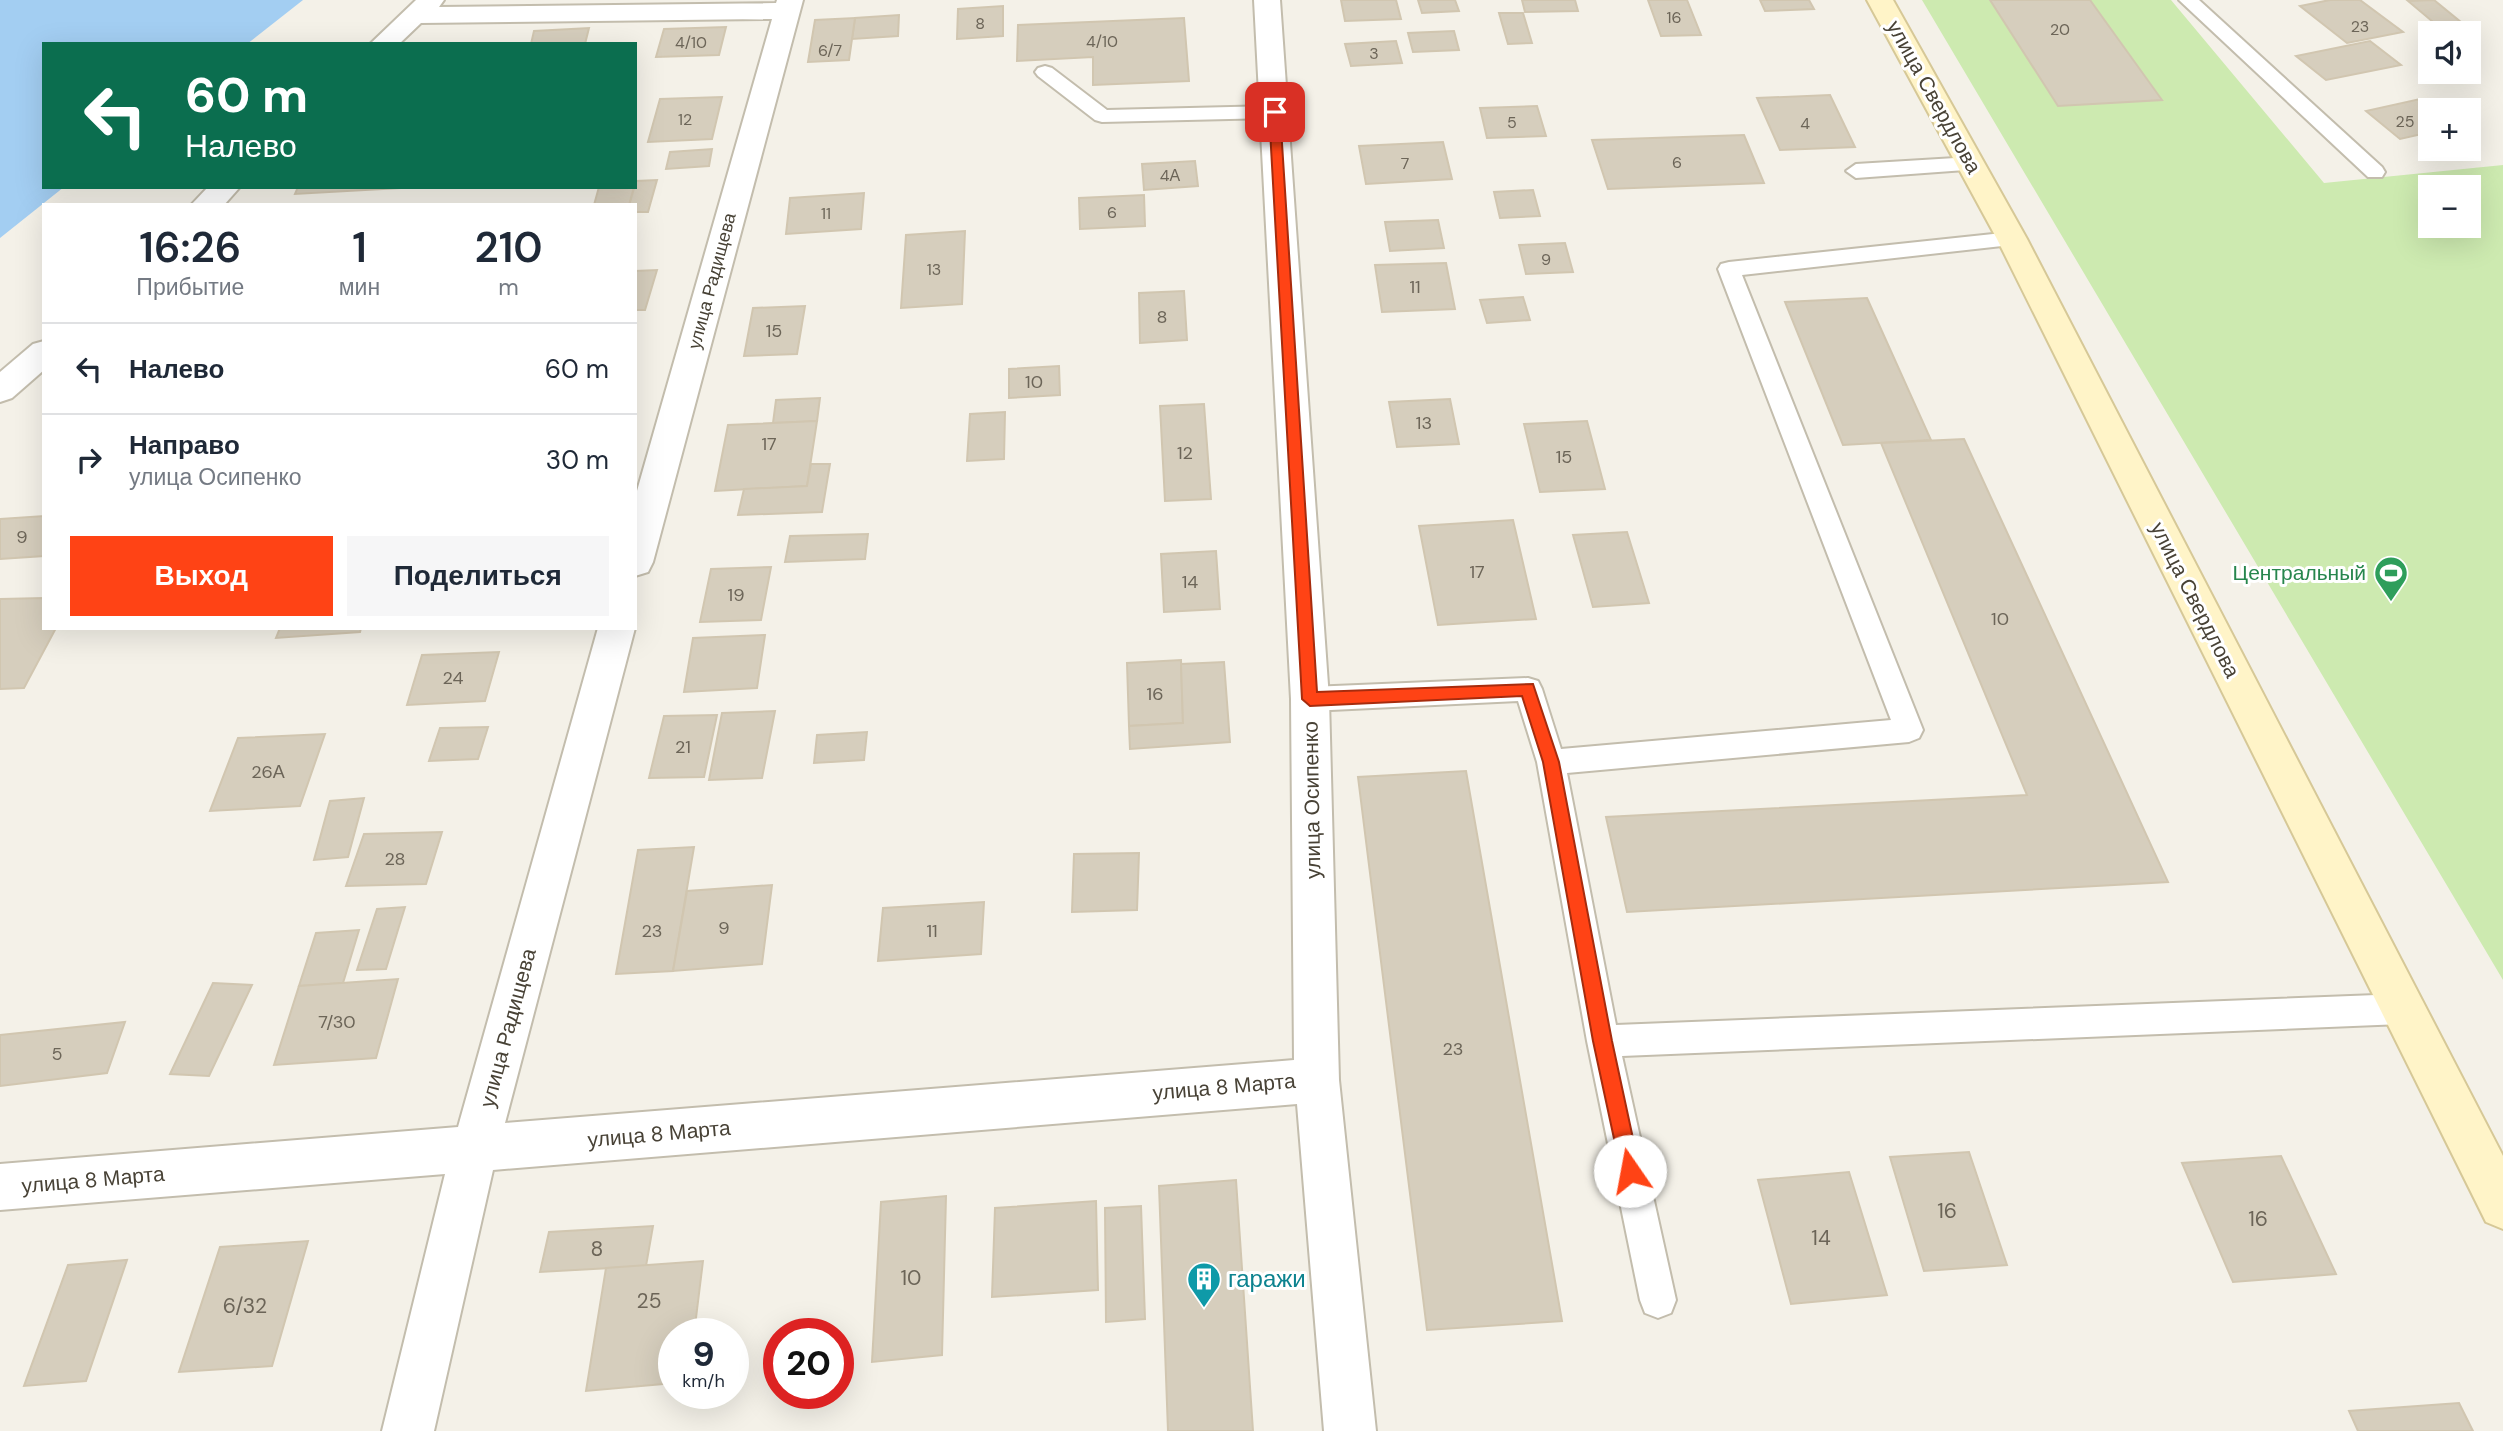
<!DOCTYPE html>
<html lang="ru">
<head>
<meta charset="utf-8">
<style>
	body { margin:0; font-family:"DM Sans",sans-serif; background:#f6f6f7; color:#1f2937; height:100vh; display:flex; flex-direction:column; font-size:26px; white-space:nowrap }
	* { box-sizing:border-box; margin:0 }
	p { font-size:23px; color:#747a83 }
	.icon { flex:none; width:38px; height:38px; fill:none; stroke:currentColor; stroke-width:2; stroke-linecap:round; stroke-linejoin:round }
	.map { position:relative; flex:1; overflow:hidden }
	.panel { position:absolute; left:42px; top:203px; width:595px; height:427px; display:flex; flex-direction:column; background:#fff; border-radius:0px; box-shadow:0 7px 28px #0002 }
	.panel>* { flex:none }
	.guide { position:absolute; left:42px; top:42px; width:595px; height:147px; border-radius:0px; box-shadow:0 7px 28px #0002; background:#0b6e4f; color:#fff; overflow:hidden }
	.fabs { position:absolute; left:2418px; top:21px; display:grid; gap:14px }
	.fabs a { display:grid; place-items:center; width:63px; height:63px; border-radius:0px; background:#fff; box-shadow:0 7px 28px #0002; font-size:35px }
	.speed { position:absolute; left:658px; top:1318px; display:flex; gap:14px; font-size:35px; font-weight:700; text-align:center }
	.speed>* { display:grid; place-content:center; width:91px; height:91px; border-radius:50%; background:#fff; box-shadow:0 7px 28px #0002; line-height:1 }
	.speed small { font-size:18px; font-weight:400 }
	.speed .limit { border:10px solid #d22; background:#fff; color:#111 }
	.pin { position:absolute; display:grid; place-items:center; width:60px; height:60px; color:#fff; margin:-30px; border-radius:14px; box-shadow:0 4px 10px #0006 }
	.me { position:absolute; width:77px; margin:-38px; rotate:348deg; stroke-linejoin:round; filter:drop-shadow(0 0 5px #0008) }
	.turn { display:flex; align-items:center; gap:24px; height:147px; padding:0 28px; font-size:32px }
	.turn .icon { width:91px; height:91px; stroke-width:2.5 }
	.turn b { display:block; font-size:49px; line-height:60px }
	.eta { display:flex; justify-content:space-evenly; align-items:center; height:119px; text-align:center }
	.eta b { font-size:42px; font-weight:600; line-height:49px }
	.primary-button { display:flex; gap:14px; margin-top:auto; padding:14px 28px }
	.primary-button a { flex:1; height:80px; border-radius:0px; background:#ff4315; color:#fff; font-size:28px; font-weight:600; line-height:80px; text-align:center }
	.primary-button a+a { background:#f6f6f7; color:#1f2937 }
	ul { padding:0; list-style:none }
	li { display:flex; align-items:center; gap:21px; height:91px; padding:0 28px; border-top:2px solid #e0e1e3 }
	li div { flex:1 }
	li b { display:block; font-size:26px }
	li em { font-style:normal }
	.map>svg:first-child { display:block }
	.green { fill:#cdeab0; fill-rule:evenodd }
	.water { fill:#a3cef2 }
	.building { fill:#d6cebd; stroke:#d1c6b0; stroke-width:2 }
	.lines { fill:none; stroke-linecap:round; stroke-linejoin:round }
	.lane-casing { stroke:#c3bdad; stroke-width:4 }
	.street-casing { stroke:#c3bdad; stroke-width:4 }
	.secondary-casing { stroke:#d6c897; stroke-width:4 }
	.lane { fill:#fff; fill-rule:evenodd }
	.street { fill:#fff; fill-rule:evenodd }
	.secondary { fill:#fff4c8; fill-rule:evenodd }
	.route { fill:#ff4315; stroke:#a62c0e; stroke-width:2 }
	.labels { text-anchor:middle; stroke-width:6; stroke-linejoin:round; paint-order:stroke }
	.far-number-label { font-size:16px; fill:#6c6558 }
	.far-street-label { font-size:18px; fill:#484236; stroke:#fff }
	.number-label { font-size:18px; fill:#6c6558 }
	.street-label { font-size:21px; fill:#484236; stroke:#fff }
	.leisure-label { font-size:21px; fill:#27864d; stroke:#fff; text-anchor:end }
	.near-number-label { font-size:21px; fill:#6c6558 }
	.near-culture-label { font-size:24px; fill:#0d838f; stroke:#fff; text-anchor:start }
</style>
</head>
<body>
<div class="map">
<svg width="2503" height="1431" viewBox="0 0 2503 1431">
	<rect width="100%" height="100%" fill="#f4f1e8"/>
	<path class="green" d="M1922,0H2171L2324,183L2503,165V980ZM2431,187H2469V226H2431Z"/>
	<polygon class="water" points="0,0 303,0 247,44 44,44 44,187 64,187 0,238"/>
	<g class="building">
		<polygon points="1341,0 1396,0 1401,19 1345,21"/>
		<polygon points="1418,0 1455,0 1459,11 1422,13"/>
		<polygon points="1522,0 1575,0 1578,11 1525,12"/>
		<polygon points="1648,0 1687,0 1701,35 1661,36"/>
		<polygon points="1760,0 1809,0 1814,9 1765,11"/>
		<polygon points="1990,0 2090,0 2162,100 2058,106"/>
		<polygon points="2330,0 2360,0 2403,32 2347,43 2300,6"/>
		<polygon points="2434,0 2462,23 2439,27 2408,1"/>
		<polygon points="1003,6 1003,36 957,39 958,9"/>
		<polygon points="1499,13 1523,13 1532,43 1508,44"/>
		<polygon points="899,15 898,36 852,39 855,18"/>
		<polygon points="855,18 849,60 808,62 815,20"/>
		<polygon points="1184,18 1189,81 1093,85 1093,57 1017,61 1018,25"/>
		<polygon points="726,27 719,55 656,57 664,29"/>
		<polygon points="589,28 585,44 531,44 534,31"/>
		<polygon points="1454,31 1459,50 1413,52 1408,33"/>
		<polygon points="1396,41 1402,63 1351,66 1345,44"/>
		<polygon points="2370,41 2401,65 2326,80 2296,56"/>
		<polygon points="1830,95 1855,147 1780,150 1757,98"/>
		<polygon points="722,97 712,139 648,142 660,99"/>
		<polygon points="2420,99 2433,110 2431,110 2431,132 2400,139 2366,111"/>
		<polygon points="1537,106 1546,136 1487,138 1480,108"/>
		<polygon points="1744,135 1764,183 1608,189 1592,140"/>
		<polygon points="1443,142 1452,179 1366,184 1359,146"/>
		<polygon points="712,149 709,166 666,169 670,152"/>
		<polygon points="1195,161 1198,186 1144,190 1142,164"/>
		<polygon points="657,180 648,212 635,212 635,205 629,205 636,181"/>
		<polygon points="298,187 419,187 295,194"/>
		<polygon points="599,187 634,187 629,205 594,205"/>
		<polygon points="1533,190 1540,216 1500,218 1494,192"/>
		<polygon points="864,193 861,229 786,234 790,198"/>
		<polygon points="1144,195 1145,226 1080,229 1079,198"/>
		<polygon points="1438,220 1444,248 1390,251 1385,222"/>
		<polygon points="965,231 962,304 901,308 906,235"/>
		<polygon points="1565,243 1573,272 1526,274 1519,245"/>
		<polygon points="1446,263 1455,309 1382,312 1375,265"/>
		<polygon points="657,270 645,310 635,310 635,271"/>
		<polygon points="1184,291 1187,340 1140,343 1139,293"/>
		<polygon points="1523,297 1530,320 1487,323 1480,300"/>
		<polygon points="1867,298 1931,440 1843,445 1785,302"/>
		<polygon points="805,306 797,354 744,356 753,308"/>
		<polygon points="1059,366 1060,395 1009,398 1009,369"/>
		<polygon points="820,398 817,421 773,423 776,400"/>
		<polygon points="1450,399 1459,444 1397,447 1389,402"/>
		<polygon points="1204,404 1211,499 1165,501 1160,406"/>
		<polygon points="1005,412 1004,459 967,461 970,414"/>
		<polygon points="817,421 807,486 715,491 728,425"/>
		<polygon points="1587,421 1605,489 1540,492 1524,424"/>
		<polygon points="1964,439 2168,882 1627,912 1606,817 2027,795 1881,443"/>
		<polygon points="811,464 830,464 822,512 738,515 744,489 807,486"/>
		<polygon points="44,516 44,556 0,559 0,519"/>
		<polygon points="1513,520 1536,619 1438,625 1419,526"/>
		<polygon points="1627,532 1649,603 1593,607 1573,535"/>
		<polygon points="868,534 865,559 785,562 790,536"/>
		<polygon points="1216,551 1220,609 1164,612 1161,554"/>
		<polygon points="771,567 761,620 700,622 711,569"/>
		<polygon points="44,598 44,628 56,628 24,688 0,689 0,599"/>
		<polygon points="280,628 361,628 360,632 276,638"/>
		<polygon points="765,635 757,688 684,692 693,638"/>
		<polygon points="499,652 485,701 407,705 422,655"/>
		<polygon points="1181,660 1183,723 1129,726 1127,663"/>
		<polygon points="1224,662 1230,742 1130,749 1129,726 1183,723 1181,664"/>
		<polygon points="775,711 762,778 709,780 722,713"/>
		<polygon points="717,715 704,777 649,778 664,716"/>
		<polygon points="488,727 478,759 429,761 440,728"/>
		<polygon points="867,732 864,760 814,763 817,735"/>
		<polygon points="325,734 300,806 210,811 238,738"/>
		<polygon points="1466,771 1562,1321 1427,1330 1358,777"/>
		<polygon points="364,798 348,857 314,860 330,801"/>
		<polygon points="442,832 426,884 346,886 364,834"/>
		<polygon points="694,847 673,971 616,974 638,850"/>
		<polygon points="1139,853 1137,910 1072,912 1074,854"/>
		<polygon points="772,885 762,964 673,971 687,891"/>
		<polygon points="984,902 981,954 878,961 883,908"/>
		<polygon points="405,907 386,969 357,970 377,909"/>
		<polygon points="359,930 343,983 299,986 316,933"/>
		<polygon points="398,979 376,1058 274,1065 299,986"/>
		<polygon points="213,983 252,985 209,1076 170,1074"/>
		<polygon points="125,1022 107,1073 0,1086 0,1035"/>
		<polygon points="1969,1152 2007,1265 1924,1271 1890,1157"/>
		<polygon points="2281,1156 2336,1274 2233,1282 2182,1163"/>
		<polygon points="1849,1172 1887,1295 1791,1304 1758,1180"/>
		<polygon points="1236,1180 1253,1431 1168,1431 1159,1186"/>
		<polygon points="946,1196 942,1355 872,1362 881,1202"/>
		<polygon points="1096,1201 1098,1290 992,1297 995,1208"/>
		<polygon points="1141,1206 1145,1319 1106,1322 1105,1208"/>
		<polygon points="653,1226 646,1266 540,1272 549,1232"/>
		<polygon points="308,1241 272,1366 179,1372 220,1247"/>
		<polygon points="127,1260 86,1381 24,1386 68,1265"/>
		<polygon points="703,1261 694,1334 674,1334 674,1383 586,1391 606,1268"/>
		<polygon points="2459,1403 2473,1431 2358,1431 2349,1411"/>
	</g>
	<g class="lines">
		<g class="lane-casing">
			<g id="lane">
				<polygon points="2179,0 2199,0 2382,167 2385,172 2382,177 2368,177"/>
				<polygon points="1045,66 1052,68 1107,110 1275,106 1285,112 1275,118 1102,122 1095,120 1038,76 1035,72 1038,68"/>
				<polygon points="1972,157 1979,159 1982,164 1979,169 1856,178 1846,171 1856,164"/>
				<polygon points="2012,232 2020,234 2023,239 2020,244 1742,275 1923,730 1919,738 1909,742 1567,773 1616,1025 2402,994 2413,998 2418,1009 2413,1020 2402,1024 1622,1056 1676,1300 1671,1313 1658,1318 1645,1313 1640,1300 1587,1041 1537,762 1518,701 1310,711 1300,707 1296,699 1300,691 1310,687 1528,678 1538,681 1542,689 1561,749 1891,720 1718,269 1721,264 1729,262"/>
			</g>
		</g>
		<g class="street-casing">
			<g id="street">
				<polygon points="416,0 444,0 439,7 776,3 777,0 803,0 653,562 648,572 635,576 635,498 772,19 421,23 399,44 370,44"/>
				<polygon points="1254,0 1280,0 1329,699 1339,1080 1376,1431 1324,1431 1297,1104 493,1170 434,1431 382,1431 445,1174 0,1210 0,1164 458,1127 598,628 635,628 505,1123 1294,1060 1291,699"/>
				<polygon points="208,187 240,187 224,205 191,205"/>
				<polygon points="44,341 44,370 12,398 0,402 0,372 33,344"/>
			</g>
		</g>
		<g class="secondary-casing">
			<polygon id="secondary" points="1867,0 1893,0 2027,239 2503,1156 2503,1229 2486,1222 1997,239"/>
		</g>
		<use href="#lane" class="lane"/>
		<use href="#street" class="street"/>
		<use href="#secondary" class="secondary"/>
	</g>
	<polygon class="route" points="1275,108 1280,112 1317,692 1533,684 1559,762 1612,1041 1640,1171 1637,1178 1630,1180 1623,1178 1621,1171 1593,1041 1543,762 1522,696 1310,706 1302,699 1269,112"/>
	<defs>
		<g id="stadium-pin" transform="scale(1.75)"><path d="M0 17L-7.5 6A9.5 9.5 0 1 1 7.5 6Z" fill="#2e9e5b" stroke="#fff"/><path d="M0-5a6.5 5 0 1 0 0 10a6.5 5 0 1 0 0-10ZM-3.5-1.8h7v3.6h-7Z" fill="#fff"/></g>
		<g id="building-pin" transform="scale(1.75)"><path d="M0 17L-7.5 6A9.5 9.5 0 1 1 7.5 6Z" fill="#0f9aa8" stroke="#fff"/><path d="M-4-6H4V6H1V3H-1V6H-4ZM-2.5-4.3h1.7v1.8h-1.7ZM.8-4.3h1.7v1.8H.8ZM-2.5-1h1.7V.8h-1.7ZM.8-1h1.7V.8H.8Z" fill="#fff"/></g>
	</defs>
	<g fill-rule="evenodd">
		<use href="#stadium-pin" x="2391" y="573"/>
		<use href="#building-pin" x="1204" y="1279"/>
	</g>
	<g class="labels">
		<g class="far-number-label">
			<text x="1674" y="23">16</text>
			<text x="980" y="29">8</text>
			<text x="2360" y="32">23</text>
			<text x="2060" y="35">20</text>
			<text x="1102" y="47">4/10</text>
			<text x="691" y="48">4/10</text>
			<text x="830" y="56">6/7</text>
			<text x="1374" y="59">3</text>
			<text x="685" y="125">12</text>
			<text x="2405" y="127">25</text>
			<text x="1512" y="128">5</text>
			<text x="1805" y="129">4</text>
			<text x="1677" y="168">6</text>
			<text x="1405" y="169">7</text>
			<text x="1170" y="181">4А</text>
			<text x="1112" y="218">6</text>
			<text x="826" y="219">11</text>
			<text x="1546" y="265">9</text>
			<text x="934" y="275">13</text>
		</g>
		<g class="far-street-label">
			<text transform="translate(712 281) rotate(-75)" y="6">улица Радищева</text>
		</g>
		<g class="number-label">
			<text x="1415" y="293">11</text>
			<text x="1162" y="323">8</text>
			<text x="774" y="337">15</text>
			<text x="1034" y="388">10</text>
			<text x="1424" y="429">13</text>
			<text x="769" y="450">17</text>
			<text x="1185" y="459">12</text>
			<text x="1564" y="463">15</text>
			<text x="22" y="543">9</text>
			<text x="1477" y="578">17</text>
			<text x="1190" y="588">14</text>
			<text x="736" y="601">19</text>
			<text x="2000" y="625">10</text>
			<text x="453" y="684">24</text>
			<text x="1155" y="700">16</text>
			<text x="683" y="753">21</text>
			<text x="268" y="778">26А</text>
			<text x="395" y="865">28</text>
			<text x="724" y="934">9</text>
			<text x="652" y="937">23</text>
			<text x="932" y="937">11</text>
			<text x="337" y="1028">7/30</text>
			<text x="1453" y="1055">23</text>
			<text x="57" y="1060">5</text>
		</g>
		<g class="street-label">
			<text transform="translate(1934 97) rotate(61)" y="7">улица Свердлова</text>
			<text transform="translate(2195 600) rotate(63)" y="7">улица Свердлова</text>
			<text transform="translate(1312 800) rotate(-91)" y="7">улица Осипенко</text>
			<text transform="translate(508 1028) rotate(-75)" y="7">улица Радищева</text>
			<text transform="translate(1224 1087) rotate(-5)" y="7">улица 8 Марта</text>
			<text transform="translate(659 1134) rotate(-5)" y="7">улица 8 Марта</text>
			<text transform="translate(93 1180) rotate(-5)" y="7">улица 8 Марта</text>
		</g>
		<g class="leisure-label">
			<text x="2366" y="580">Центральный</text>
		</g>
		<g class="near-number-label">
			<text x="1947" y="1218">16</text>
			<text x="2258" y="1226">16</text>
			<text x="1821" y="1245">14</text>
			<text x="597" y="1256">8</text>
			<text x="911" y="1285">10</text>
			<text x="649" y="1308">25</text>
			<text x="245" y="1313">6/32</text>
		</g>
		<g class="near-culture-label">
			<text x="1228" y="1287">гаражи</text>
		</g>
	</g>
</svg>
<div class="fabs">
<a><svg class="icon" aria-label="sound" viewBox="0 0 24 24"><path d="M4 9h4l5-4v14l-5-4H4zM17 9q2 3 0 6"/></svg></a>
<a>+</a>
<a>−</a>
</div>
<div class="speed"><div>9<small>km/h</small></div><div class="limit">20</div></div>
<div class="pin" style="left:1275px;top:112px;background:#d93025"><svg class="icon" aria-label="arrive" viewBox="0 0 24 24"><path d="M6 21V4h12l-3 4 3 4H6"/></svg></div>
<svg class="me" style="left:1630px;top:1171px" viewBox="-20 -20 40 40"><circle r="19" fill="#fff"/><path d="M0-13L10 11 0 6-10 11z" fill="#ff4315"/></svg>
<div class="guide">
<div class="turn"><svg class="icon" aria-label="left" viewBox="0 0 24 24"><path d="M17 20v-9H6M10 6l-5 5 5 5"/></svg><div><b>60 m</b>Налево</div></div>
</div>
<section class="panel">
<div class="eta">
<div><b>16:26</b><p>Прибытие</p></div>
<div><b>1</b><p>мин</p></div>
<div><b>210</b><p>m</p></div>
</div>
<ul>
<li><svg class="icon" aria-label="left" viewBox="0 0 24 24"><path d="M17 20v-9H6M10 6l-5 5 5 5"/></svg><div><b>Налево</b></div><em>60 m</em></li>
<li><svg class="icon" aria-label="right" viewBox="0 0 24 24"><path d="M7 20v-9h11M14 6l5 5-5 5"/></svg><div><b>Направо</b><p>улица Осипенко</p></div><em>30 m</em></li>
</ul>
<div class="primary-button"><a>Выход</a><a>Поделиться</a></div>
</section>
</div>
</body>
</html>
